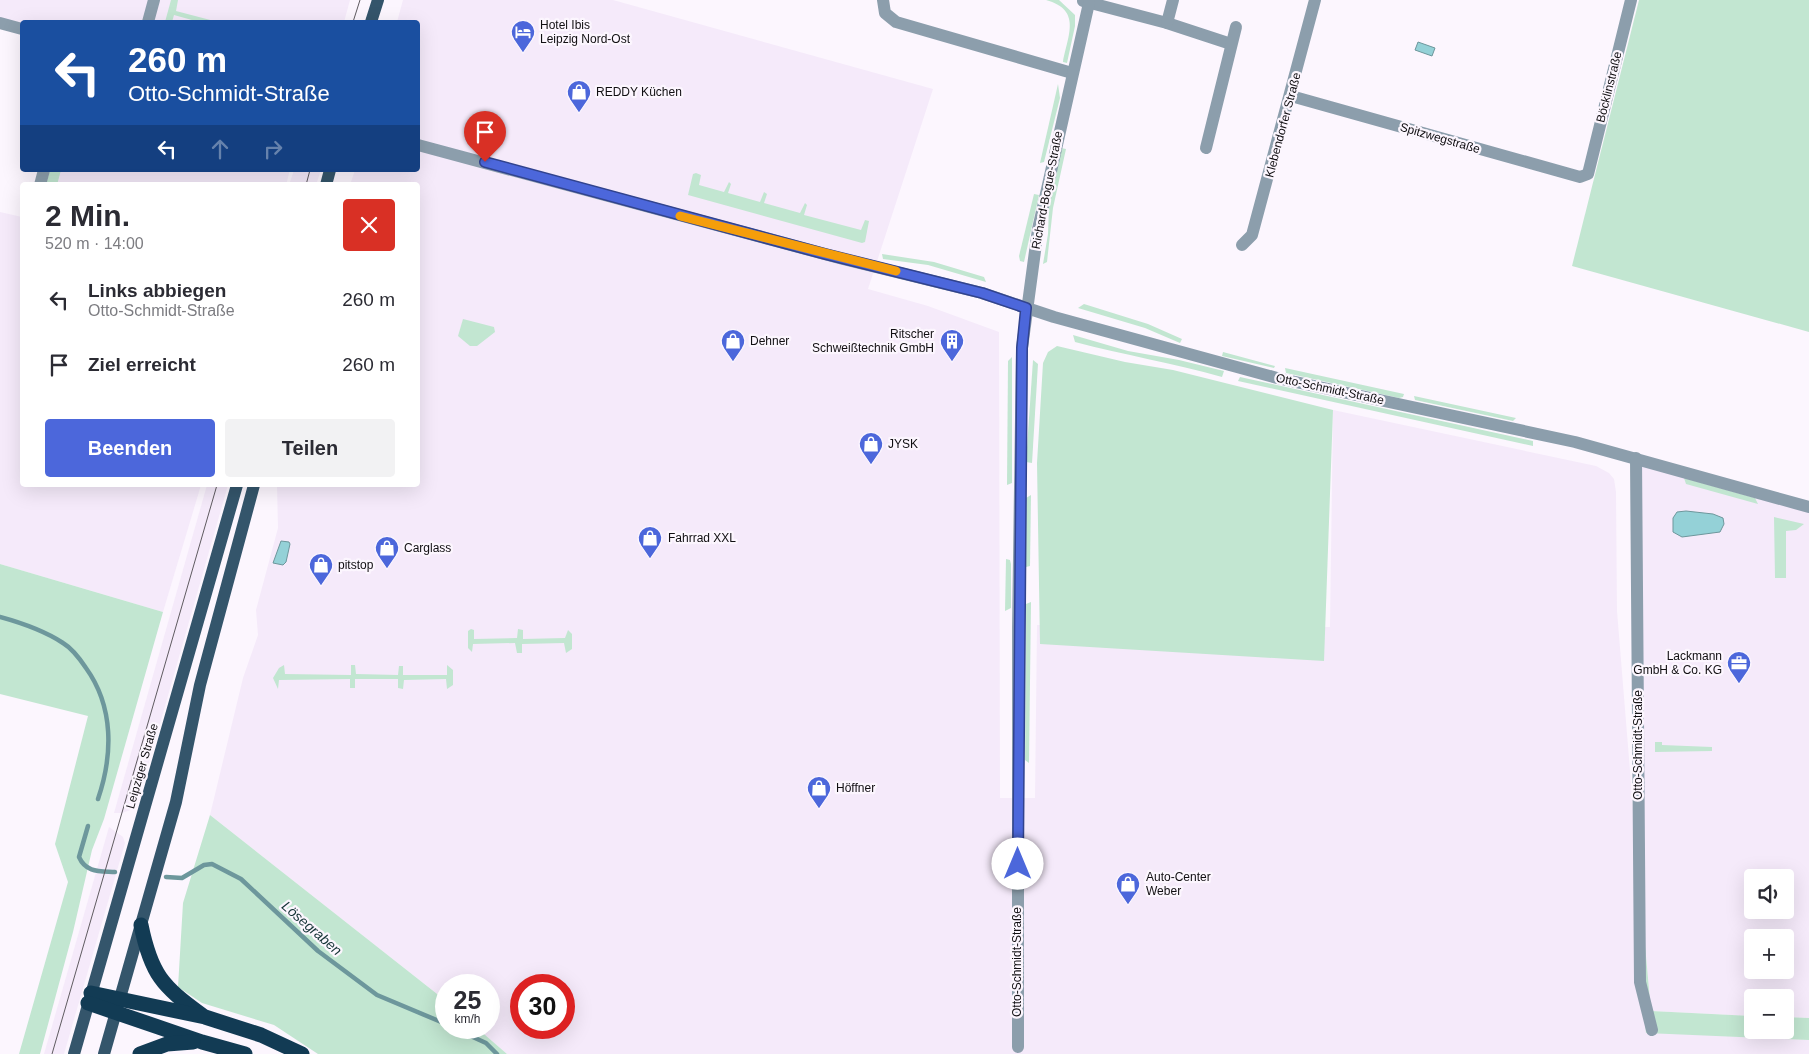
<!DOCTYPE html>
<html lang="de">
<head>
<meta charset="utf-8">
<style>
	body { margin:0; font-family:Helvetica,sans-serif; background:#f2f2f3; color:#2b2b33; height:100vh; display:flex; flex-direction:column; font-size:19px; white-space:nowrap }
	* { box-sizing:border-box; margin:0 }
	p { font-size:16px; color:#7c7c81 }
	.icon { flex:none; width:28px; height:28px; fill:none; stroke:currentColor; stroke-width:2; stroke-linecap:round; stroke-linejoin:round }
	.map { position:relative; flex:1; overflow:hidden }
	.details { position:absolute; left:20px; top:182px; width:400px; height:305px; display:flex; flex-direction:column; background:#fff; border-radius:5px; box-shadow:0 5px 20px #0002 }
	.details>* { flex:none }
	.guide { position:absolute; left:20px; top:20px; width:400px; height:152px; border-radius:5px; box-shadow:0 5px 20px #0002; background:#1a4fa0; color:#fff; overflow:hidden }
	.fabs { position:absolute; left:1744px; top:869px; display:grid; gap:10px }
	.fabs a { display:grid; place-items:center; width:50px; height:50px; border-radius:5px; background:#fff; box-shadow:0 5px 20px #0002; font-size:25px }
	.speed { position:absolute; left:435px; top:974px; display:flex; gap:10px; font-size:25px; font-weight:700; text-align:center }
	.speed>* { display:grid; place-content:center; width:65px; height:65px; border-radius:50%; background:#fff; box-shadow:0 5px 20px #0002; line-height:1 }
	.speed small { font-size:12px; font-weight:400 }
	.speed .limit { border:8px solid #d22; background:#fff; color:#111 }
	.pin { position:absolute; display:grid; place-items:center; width:42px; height:42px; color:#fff; margin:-51px -21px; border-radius:50% 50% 50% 0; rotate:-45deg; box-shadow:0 0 5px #0007 }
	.pin .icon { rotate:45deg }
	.me { position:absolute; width:55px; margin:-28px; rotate:0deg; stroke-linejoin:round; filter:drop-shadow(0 0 4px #0008) }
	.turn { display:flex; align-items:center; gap:18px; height:105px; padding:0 25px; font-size:22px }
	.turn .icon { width:65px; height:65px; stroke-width:2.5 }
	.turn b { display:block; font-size:35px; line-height:42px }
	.lanes { display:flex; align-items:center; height:48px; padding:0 25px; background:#0003; justify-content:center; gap:25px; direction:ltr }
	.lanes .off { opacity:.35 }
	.round { display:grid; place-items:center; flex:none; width:52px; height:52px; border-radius:5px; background:#f2f2f3 }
	.head { display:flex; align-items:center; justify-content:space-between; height:85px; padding:0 25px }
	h1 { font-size:30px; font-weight:700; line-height:38px }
	.primary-button { display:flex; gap:10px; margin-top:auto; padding:10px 25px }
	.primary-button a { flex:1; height:58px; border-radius:5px; background:#4c67db; color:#fff; font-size:20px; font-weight:700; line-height:58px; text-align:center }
	.primary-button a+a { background:#f2f2f3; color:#2b2b33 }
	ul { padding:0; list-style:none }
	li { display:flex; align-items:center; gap:15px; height:65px; padding:0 25px }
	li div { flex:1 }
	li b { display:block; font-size:19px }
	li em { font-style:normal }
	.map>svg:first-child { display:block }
	.built { fill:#f5eafa; fill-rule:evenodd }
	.green { fill:#c2e6d1 }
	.water { fill:#94d1d7; stroke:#6d979c }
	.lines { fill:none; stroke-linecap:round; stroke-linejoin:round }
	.stream { stroke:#6d979c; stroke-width:4.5 }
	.street { stroke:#8c9eac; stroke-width:12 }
	.primary { stroke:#34556b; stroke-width:12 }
	.highway { stroke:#123b54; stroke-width:15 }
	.tram { stroke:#5f5b60; stroke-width:1 }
	.route-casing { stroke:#31438e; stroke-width:12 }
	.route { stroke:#4c67db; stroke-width:9 }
	.slow { stroke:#f59e0b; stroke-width:9 }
	.labels { text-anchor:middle; stroke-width:4.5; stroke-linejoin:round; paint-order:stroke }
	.poi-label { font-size:12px; fill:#110f12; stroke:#fcf6fe; text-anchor:start }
	.street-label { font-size:12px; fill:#110f12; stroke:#fcf6fe }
	.water-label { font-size:14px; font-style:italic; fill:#133235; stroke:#fcf6fe }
</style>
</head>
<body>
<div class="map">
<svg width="1809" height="1054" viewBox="0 0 1809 1054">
	<rect width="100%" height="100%" fill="#fcf6fe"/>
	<g class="built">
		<polygon points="0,0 350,0 344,22 22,22 22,28 0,21"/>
		<path d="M403,0H613L933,89L868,289L928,306L999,332L1000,798H1035L1037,625L1330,627L1333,410L1596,466L1609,473L1614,479L1616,492L1617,611L1638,869L1637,460L1809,507V1018L1785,1017V998H1752V1016L1651,1011L1640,889L1646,1032L1809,1040V1054H507L477,1028H489V985H446V1001L210,815L243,678L258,635L256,610L278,528L277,485H418V185H350L355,170H418V22H397ZM1752,878H1785V910H1752ZM1752,938H1785V970H1752ZM521,985H564V1028H521Z"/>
		<polygon points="44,170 290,170 286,185 40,185"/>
		<polygon points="294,170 321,170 316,185 289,185"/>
		<polygon points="0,212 22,217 22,485 201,485 163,612 0,564"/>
		<polygon points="207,485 228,485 136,808 122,813 114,813"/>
		<polygon points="109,827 123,837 125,843 64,1054 44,1054"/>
	</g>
	<g class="green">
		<polygon points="171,0 178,0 176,11 218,22 199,22 174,15 172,22 165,22"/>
		<path d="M1046,0H1059L1075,15V26L1067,63L1063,62C1068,35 1082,10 1046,0Z"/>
		<polygon points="1639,0 1809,0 1809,332 1572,266"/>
		<polygon points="1058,84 1060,98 1044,162 1040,163"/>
		<polygon points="1061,148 1066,149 1053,208 1047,262 1043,264 1048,234 1049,206"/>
		<polygon points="50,170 61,170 57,185 46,185"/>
		<polygon points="696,173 701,175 699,185 724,192 729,182 731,184 728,193 760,202 764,192 767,194 764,203 800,213 805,203 807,205 804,215 861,230 865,220 869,221 865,242 862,243 688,195 693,174"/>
		<polygon points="1034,194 1039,195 1024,262 1020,261 1019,256"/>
		<polygon points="882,254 934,262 984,277 986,282 928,265 883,259"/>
		<polygon points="1084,304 1148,324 1182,339 1180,343 1145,328 1078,308"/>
		<polygon points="463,319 494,327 495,332 477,346 470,346 458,336"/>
		<path d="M1073,335L1128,351L1179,360L1224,371L1222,377C1173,363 1124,355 1075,342Z"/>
		<polygon points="1057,346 1125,362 1173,370 1333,410 1324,661 1040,644 1037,463 1043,363 1048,352"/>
		<polygon points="1223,352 1275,366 1274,368 1222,356"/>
		<polygon points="1012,357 1012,483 1007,485 1008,361"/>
		<polygon points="1033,360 1038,364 1032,463 1026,462"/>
		<polygon points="1285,368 1404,394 1403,397 1399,398 1286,373"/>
		<polygon points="1240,377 1533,441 1533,446 1238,381"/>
		<polygon points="1414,396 1516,418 1513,421 1415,400"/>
		<polygon points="1684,478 1755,498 1758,504 1686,484"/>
		<polygon points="1031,495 1030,566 1026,567 1026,498"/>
		<polygon points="1774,517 1804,524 1796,530 1786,531 1786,578 1775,578"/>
		<polygon points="1006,559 1010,560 1011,564 1011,608 1005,611"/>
		<polygon points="0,564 163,612 104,819 92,850 73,932 40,1054 19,1054 68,882 55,844 88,716 0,694"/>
		<polygon points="1031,602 1029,763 1025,760 1026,604"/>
		<polygon points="471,629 474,630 474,639 517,638 518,629 523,630 523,639 565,638 568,630 572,634 572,649 566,653 564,643 522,644 522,653 517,653 515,643 473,644 472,652 468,648 468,631"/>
		<polygon points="284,665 285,674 351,675 351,665 355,665 356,674 398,675 399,666 403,666 403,675 447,675 447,665 453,670 453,685 447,689 446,679 404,680 403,689 398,688 398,679 355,679 355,688 350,688 350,679 279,680 278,689 273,678 279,668"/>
		<polygon points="1655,742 1662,742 1662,745 1712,747 1712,751 1655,752"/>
		<polygon points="210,815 446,1001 446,1028 477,1028 507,1054 318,1054 274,1025 202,1003 178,987 183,903"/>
		<polygon points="1639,879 1651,1011 1752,1016 1752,1030 1785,1030 1785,1017 1809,1018 1809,1040 1646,1033 1640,976"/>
	</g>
	<g class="water">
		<polygon points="1418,42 1435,48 1432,56 1415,50"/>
		<polygon points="1686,511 1713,514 1723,518 1724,524 1720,532 1682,537 1673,532 1673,518 1677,512"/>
		<polygon points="281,541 289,542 290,544 286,562 283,565 273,563"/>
	</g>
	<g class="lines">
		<g class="stream">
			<path d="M0,617C22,623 43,630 63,643C73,649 80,659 86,668C114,707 113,755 98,799"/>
			<path d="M88,826L79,857C86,873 100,871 115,872"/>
			<polyline points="166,877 182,878 204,865 212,864 241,879 318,951 377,995 446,1024"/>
			<polyline points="453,1028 486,1043 497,1054"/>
		</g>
		<g class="street">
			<polyline points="883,0 885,13 896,22 1072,73"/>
			<polyline points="1083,1 1167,23 1231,44"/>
			<polyline points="148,22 154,0"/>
			<polyline points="0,23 22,29"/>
			<polyline points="1167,23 1173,0"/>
			<polyline points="1291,96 1580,177 1588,174 1631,0"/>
			<polyline points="418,145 843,259 982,293 1054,317 1277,378 1575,442 1809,507"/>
			<polyline points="1206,148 1236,27"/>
			<polyline points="40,185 44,170"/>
			<polyline points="1242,245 1252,235 1315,0"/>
			<polyline points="1636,458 1640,982 1652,1030"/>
			<polyline points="1018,1047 1018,628 1022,348 1038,229 1089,3"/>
		</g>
		<g class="primary">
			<polyline points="371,22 378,0"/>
			<polyline points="326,185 330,170"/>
			<polyline points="74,1054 237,485"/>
			<polyline points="104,1054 176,802 200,685 254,485"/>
		</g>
		<g class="highway">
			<path d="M141,925C151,974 162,986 202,1015"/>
			<polyline points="91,993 205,1017 261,1035 302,1054"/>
			<polyline points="88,1003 202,1042 245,1054"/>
			<polyline points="140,1054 167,1044 193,1042"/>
		</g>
		<g class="tram">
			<polyline points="353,22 360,0"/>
			<polyline points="306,185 310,170"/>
			<polyline points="52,1054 217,485"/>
		</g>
	</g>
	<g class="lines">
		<g class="route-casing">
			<polyline id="route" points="485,162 825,254 982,293 1026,308 1022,348 1018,864"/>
		</g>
		<use href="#route" class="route"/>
		<polyline class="slow" points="680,216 896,271"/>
	</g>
	<defs>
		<g id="hotel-pin" transform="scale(1.25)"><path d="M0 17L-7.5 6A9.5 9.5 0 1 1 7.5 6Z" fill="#4c67db" stroke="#fcf6fe"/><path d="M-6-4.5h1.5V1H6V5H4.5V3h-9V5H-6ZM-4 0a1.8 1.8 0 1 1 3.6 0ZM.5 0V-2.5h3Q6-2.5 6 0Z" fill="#fff"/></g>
		<g id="shop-pin" transform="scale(1.25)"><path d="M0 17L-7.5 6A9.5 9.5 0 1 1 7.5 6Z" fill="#4c67db" stroke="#fcf6fe"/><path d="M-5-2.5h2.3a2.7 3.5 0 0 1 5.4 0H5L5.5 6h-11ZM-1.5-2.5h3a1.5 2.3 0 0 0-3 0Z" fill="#fff"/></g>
		<g id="building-pin" transform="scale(1.25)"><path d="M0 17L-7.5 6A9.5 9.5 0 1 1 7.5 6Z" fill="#4c67db" stroke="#fcf6fe"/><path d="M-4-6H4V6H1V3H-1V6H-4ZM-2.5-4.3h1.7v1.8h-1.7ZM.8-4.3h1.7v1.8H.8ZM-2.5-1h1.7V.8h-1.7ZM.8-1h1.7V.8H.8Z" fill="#fff"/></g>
		<g id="office-pin" transform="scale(1.25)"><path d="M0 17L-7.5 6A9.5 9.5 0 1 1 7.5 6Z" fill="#4c67db" stroke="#fcf6fe"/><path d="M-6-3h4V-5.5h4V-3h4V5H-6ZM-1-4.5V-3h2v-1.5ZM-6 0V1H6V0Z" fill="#fff"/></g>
	</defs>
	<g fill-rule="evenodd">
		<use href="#hotel-pin" x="523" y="32"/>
		<use href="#shop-pin" x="579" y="92"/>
		<use href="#shop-pin" x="733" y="341"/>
		<use href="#building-pin" x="952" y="341"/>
		<use href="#shop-pin" x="871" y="444"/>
		<use href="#shop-pin" x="650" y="538"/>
		<use href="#shop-pin" x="387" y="548"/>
		<use href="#shop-pin" x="321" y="565"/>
		<use href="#office-pin" x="1739" y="663"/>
		<use href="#shop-pin" x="819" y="788"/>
		<use href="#shop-pin" x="1128" y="884"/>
	</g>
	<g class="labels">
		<g class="poi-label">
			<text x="540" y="29">Hotel Ibis<tspan x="540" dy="14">Leipzig Nord-Ost</tspan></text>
			<text x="596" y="96">REDDY Küchen</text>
			<text x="934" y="338" text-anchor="end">Ritscher<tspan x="934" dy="14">Schweißtechnik GmbH</tspan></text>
			<text x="750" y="345">Dehner</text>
			<text x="888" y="448">JYSK</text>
			<text x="668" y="542">Fahrrad XXL</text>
			<text x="404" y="552">Carglass</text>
			<text x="338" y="569">pitstop</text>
			<text x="1722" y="660" text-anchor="end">Lackmann<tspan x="1722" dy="14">GmbH &amp; Co. KG</tspan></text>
			<text x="836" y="792">Höffner</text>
			<text x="1146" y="881">Auto-Center<tspan x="1146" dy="14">Weber</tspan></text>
		</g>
		<g class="street-label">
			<text transform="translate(1609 87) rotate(-76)" y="4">Böcklinstraße</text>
			<text transform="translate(1283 125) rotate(-75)" y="4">Klebendorfer Straße</text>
			<text transform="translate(1440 138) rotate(16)" y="4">Spitzwegstraße</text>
			<text transform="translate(1047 190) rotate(-79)" y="4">Richard-Bogue-Straße</text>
			<text transform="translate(1330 389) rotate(12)" y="4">Otto-Schmidt-Straße</text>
			<text transform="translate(1638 745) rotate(-90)" y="4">Otto-Schmidt-Straße</text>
			<text transform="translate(142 766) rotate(-74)" y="4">Leipziger Straße</text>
			<text transform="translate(1017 962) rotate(-90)" y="4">Otto-Schmidt-Straße</text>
		</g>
		<g class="water-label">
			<text transform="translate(312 928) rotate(41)" y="5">Lösegraben</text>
		</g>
	</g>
</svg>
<div class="fabs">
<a><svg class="icon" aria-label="sound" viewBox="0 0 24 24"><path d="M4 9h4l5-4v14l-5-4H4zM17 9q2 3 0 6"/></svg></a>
<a>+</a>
<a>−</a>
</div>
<div class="speed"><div>25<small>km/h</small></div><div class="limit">30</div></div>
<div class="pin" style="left:485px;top:162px;background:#d93025"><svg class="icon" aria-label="arrive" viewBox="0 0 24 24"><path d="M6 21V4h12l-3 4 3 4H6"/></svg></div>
<svg class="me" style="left:1018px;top:864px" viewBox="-20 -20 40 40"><circle r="19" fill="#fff"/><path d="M0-13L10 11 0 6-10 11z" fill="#4c67db"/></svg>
<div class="guide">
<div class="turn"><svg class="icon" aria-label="left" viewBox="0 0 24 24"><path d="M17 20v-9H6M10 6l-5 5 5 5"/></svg><div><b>260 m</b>Otto-Schmidt-Straße</div></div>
<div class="lanes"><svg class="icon" aria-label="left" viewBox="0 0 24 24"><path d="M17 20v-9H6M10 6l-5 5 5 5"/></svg><svg class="icon off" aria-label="ahead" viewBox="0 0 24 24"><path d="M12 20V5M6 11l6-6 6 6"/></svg><svg class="icon off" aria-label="right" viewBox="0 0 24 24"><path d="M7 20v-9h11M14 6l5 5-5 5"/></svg></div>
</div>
<section class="details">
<div class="head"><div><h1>2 Min.</h1><p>520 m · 14:00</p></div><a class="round" style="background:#d93025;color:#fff"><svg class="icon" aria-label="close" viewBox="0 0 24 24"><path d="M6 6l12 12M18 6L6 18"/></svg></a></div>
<ul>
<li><svg class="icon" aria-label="left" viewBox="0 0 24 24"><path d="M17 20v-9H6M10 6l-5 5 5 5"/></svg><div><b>Links abbiegen</b><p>Otto-Schmidt-Straße</p></div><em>260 m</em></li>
<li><svg class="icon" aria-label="arrive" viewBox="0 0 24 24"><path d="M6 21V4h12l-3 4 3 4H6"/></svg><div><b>Ziel erreicht</b></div><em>260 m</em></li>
</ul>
<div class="primary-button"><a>Beenden</a><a>Teilen</a></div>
</section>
</div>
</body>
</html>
